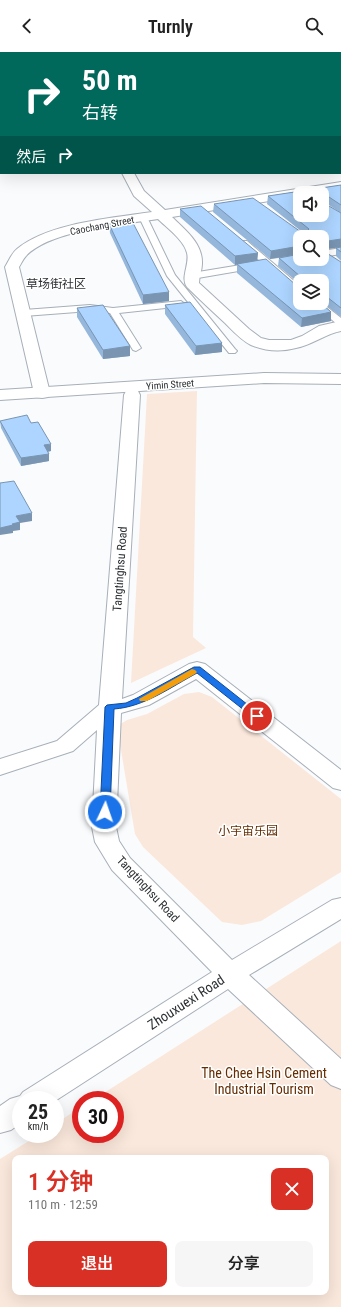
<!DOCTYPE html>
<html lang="zh">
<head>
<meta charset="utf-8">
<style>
	body { margin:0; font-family:"Roboto Condensed","Noto Sans SC",sans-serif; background:#f6f6f6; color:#222; height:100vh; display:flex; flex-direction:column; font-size:15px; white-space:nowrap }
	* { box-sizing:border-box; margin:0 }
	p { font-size:13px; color:#767676 }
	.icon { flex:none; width:22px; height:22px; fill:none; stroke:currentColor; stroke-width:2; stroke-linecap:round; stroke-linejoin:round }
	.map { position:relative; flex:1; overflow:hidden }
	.sheet { position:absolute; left:12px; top:1103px; width:317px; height:140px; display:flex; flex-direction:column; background:#fff; border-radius:8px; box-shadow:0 4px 16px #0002 }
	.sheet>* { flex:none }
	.top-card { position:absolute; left:0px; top:0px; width:341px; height:122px; box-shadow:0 4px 16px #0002; background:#00695c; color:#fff; overflow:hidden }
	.fabs { position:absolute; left:293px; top:134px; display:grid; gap:8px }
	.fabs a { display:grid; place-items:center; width:36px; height:36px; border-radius:8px; background:#fff; box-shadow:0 4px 16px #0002; font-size:20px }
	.speed { position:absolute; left:12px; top:1039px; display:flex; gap:8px; font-size:20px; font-weight:700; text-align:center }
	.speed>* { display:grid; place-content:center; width:52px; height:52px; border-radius:50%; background:#fff; box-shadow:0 4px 16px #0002; line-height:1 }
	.speed small { font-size:10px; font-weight:400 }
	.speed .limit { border:6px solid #d22; background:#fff; color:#111 }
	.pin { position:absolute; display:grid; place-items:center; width:34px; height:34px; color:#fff; margin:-17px; border:2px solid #fff; border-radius:50%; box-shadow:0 1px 4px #0007 }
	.me { position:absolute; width:44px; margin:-22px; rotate:3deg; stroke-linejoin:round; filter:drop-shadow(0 0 3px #0008) }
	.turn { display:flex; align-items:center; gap:14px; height:84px; padding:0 16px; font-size:18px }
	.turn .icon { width:52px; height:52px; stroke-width:2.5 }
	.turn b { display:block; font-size:28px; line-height:34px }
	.then { display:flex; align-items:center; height:38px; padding:0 16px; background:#0003; gap:8px; font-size:15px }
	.round { display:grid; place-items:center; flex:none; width:42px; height:42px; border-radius:8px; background:#f6f6f6 }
	.summary { display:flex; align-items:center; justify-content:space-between; height:68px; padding:0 16px }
	h1 { font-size:24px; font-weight:600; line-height:30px; color:#d93025 }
	.cta { display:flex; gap:8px; margin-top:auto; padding:8px 16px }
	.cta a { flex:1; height:46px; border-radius:8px; background:#d93025; color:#fff; font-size:16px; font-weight:600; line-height:46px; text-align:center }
	.cta a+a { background:#f6f6f6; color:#222 }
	header { display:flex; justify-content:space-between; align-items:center; height:52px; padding:0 16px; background:#fff; font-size:18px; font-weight:600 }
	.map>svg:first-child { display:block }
	.green { fill:#fbe8dc; fill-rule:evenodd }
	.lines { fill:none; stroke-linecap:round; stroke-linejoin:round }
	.lane-casing { stroke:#a7afb8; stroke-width:2 }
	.street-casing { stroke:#a7afb8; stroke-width:2 }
	.secondary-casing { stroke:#a7afb8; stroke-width:2 }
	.lane { fill:#fff; fill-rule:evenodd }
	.street { fill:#fff; fill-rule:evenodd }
	.secondary { fill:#fff; fill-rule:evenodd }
	.wall { fill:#95b7db }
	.shaded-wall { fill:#7995b2 }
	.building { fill:#add5ff; stroke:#7995b2 }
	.route { fill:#1a73e8; stroke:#114b97 }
	.slow { fill:#f59e0b }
	.labels { text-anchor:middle; stroke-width:3; stroke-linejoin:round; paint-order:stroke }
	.far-street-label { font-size:10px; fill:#2d3134; stroke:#fff }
	.far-quarter-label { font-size:12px; fill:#2d3134; stroke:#fff }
	.street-label { font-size:12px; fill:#2d3134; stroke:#fff }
	.park-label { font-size:12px; fill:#642c00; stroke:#fff }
	.near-street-label { font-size:14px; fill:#2d3134; stroke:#fff }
	.near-park-label { font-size:14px; fill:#642c00; stroke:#fff }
</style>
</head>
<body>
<header><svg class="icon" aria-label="back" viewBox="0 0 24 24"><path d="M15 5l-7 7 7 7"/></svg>Turnly<svg class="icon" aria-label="search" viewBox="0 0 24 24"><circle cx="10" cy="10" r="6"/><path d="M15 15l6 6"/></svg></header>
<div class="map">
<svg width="341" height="1255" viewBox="0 0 341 1255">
	<rect width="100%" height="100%" fill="#fafbfd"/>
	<g class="green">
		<polygon points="197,339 193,585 206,596 131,631 147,342"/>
		<polygon points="199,640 212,645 341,747 341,820 261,869 242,873 222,870 143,795 135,782 117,674 127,668 147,662 184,642"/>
		<path d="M341,889V1255H0V1107L40,1082H55V1072L81,1055V1082H115V1048H93ZM15,1106H326V1240H15Z"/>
	</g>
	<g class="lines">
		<g class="lane-casing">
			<g id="lane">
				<polygon points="81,0 87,0 88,1 82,1"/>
				<polygon points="240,0 246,0 247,1 241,1"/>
				<polygon points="340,28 341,28 340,33"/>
				<rect x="0" y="50" width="1" height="5"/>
				<rect x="340" y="63" width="1" height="4"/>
				<polygon points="140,163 146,163 147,165 175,223 235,297 237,299 235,301 229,301 167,224 139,165"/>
				<polygon points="241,189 247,189 300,234 300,241 297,240 241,193 240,191"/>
				<polygon points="341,196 341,202 322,205 322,199"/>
				<polygon points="253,211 257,214 256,216 192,227 188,224 192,221"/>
				<polygon points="181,249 185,252 184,254 119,261 141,296 136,299 133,298 110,261 90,259 24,264 19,261 24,258 90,253 113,256"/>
				<polygon points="312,251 322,251 341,266 341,274 338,273"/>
			</g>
		</g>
		<g class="street-casing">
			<g id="street">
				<polygon points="0,0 5,1 1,1 1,6"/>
				<path d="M122,121H134L144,139L165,158L341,130V138L321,141H300V144L172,165C185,178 203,191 202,212C202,218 199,224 199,231L249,277L261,286L269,288H291L302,284L319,274L341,269V279C325,282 312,293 296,296C281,300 265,299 251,293C241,288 232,278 225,271C212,259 199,247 187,235C180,226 190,212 187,201C184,188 167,176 158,167C124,172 50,178 26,204C23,207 21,212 19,215L50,341L48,345L42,346L36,345L34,341L5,215C9,209 11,202 17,197C48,171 112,166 152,160L134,144Z"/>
				<polygon points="132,338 138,339 140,343 122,647 133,643 189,612 197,610 205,612 341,718 341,738 333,736 196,627 149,653 121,661 116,775 119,789 130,806 232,908 332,848 341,846 341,867 249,923 341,1007 341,1037 331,1033 228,937 55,1049 21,1048 21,1071 11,1078 0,1081 0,1054 10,1047 20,1044 23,1040 212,920 112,818 95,790 92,775 97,678 73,699 0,723 0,707 57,689 99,653 124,343 126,339"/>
			</g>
		</g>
		<g class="secondary-casing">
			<polygon id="secondary" points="264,321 341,322 341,332 264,331 0,348 0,338"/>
		</g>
		<use href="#lane" class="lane"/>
		<use href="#street" class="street"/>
		<use href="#secondary" class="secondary"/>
	</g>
	<g class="wall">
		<polygon points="275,0 341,0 341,27 340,26 340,1 276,1"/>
		<polygon points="341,133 341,161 323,149 322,149 322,141 300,141 341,161 341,195 327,197 322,195 322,185 300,185 300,207 341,210 341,265 322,250 322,229 300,229 300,232 278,214 279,206 270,207 213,160 214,152 301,180 301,179 267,152 268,144"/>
		<polygon points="180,157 258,201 257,209 296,233 331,260 331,269 301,275 237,221 237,212 246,211 235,213 180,165"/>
		<polygon points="109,172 169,240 169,249 143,252 110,181"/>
		<polygon points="341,195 341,209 336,204 336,196"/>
		<polygon points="165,253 222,291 222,300 195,303 165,262"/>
		<polygon points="77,256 130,294 130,304 103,307 77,265"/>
		<polygon points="0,369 31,371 51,399 48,400 49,402 49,409 21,414 1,376"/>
	</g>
	<g class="shaded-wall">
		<rect x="322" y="141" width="1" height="8"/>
		<polygon points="341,187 341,195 327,197 328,189"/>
		<polygon points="300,194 300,202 270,207 271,199"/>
		<polygon points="258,201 257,209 235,213 235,204"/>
		<polygon points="169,240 169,249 143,252 143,243"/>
		<polygon points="331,260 331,269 301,275 302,266"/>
		<polygon points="222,291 222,300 195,303 196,294"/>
		<polygon points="130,294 130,304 103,307 103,298"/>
		<polygon points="51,392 51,399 44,400 44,393"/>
		<polygon points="49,402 49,409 21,414 21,406"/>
		<polygon points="32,461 32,469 20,471 20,478 13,479 13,481 0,483 0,476 12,472 16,464"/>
	</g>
	<g class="building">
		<polygon points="284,0 341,0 341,2 340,2 340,1 285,1"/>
		<polygon points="340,7 340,8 341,8 341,20 340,20 340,21"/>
		<polygon points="341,133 341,153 323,141 300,141 300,163 322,163 322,150 341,161 341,187 328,189 322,186 322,188 322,185 300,185 300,194 271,199 214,152 253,146 301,180 302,179 307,179 309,177 268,144"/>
		<polygon points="201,154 258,201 235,204 180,157"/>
		<polygon points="133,171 169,240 143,243 109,172"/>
		<polygon points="341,195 341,200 336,196"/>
		<polygon points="322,198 341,210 341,256 322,241 322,229 301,229 301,225 279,206 300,202 300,207 322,207"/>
		<polygon points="266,207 296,233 300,234 300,251 321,251 331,260 302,266 237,212"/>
		<polygon points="190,250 222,291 196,294 165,253"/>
		<polygon points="103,253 130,294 103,298 77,256"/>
		<polygon points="27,363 31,371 38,370 51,392 44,393 49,402 21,406 0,369"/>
		<polygon points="14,429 32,461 16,464 20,470 12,472 13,473 0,476 0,431"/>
	</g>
	<path class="route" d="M194,615H200L262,664L257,667L254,666L197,621C171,635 144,655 114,657L110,760L105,763L101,762L100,760L105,655L107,653L126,651L137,646Z"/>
	<polygon class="slow" points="192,617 195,618 197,620 195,622 147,649 140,649 139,647"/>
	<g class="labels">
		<g class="far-street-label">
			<text transform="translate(102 173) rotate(-11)" y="4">Caochang Street</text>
			<text transform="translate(170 332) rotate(-4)" y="4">Yimin Street</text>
		</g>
		<g class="far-quarter-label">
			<text x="56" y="236">草场街社区</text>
		</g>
		<g class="street-label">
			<text transform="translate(120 517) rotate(-86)" y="4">Tangtinghsu Road</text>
			<text transform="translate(148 837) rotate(47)" y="4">Tangtinghsu Road</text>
		</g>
		<g class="park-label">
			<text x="248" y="783">小宇宙乐园</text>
		</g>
		<g class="near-street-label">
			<text transform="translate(186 950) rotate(-33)" y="5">Zhouxuexi Road</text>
		</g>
		<g class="near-park-label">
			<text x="264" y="1026">The Chee Hsin Cement<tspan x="264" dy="16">Industrial Tourism</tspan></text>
		</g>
	</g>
</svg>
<div class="fabs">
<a><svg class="icon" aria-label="sound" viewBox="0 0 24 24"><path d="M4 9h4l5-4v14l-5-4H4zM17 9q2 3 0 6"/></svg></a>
<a><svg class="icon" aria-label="search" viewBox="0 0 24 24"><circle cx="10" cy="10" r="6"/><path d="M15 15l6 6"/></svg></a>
<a><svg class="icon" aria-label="layers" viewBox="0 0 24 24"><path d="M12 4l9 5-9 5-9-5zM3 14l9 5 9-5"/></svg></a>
</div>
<div class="speed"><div>25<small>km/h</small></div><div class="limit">30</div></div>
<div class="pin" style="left:257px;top:664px;background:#d93025"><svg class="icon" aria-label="arrive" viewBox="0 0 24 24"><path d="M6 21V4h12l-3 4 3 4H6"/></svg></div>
<svg class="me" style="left:105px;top:760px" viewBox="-20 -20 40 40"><circle r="17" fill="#1a73e8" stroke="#fff" stroke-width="3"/><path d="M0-11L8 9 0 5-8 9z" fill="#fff"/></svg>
<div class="top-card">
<div class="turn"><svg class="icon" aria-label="right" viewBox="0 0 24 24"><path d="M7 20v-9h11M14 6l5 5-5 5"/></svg><div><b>50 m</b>右转</div></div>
<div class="then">然后<svg class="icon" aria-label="right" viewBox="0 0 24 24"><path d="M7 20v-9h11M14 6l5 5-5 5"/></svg></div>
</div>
<section class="sheet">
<div class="summary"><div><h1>1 分钟</h1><p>110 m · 12:59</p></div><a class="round" style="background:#d93025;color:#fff"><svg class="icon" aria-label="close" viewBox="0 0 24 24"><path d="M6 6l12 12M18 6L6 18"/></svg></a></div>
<div class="cta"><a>退出</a><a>分享</a></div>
</section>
</div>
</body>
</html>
